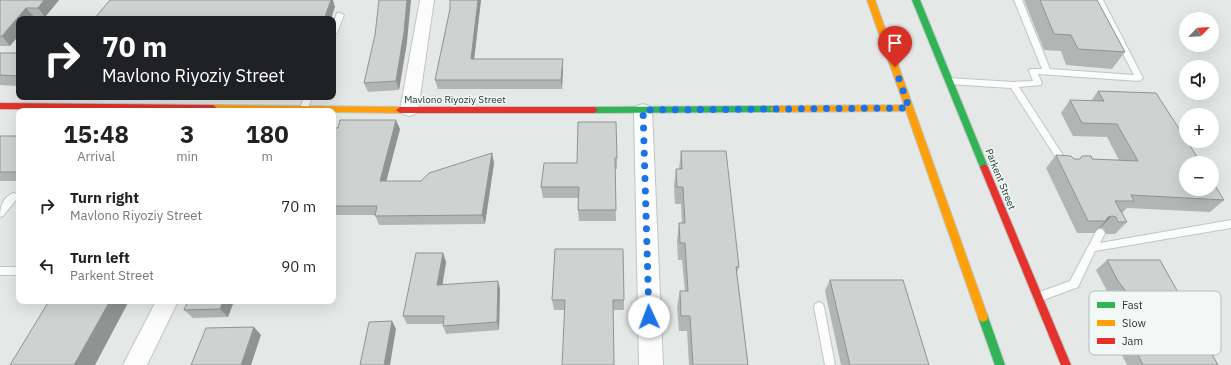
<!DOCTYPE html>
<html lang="en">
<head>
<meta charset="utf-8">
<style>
	body { margin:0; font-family:"IBM Plex Sans",sans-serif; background:#f2f2f2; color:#222; height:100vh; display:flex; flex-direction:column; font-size:15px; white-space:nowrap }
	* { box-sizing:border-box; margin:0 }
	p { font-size:13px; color:#767676 }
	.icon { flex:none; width:22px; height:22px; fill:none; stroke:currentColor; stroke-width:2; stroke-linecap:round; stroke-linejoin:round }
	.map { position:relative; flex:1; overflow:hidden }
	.drawer { position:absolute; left:16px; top:108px; width:320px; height:196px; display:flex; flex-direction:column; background:#fff; border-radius:8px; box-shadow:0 4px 16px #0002 }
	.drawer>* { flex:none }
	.top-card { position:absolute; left:16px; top:16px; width:320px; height:84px; border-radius:8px; box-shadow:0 4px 16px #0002; background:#202124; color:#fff; overflow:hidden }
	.needle { width:26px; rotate:66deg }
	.fabs { position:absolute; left:1179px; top:12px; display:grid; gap:8px }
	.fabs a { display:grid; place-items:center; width:40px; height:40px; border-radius:50%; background:#fff; box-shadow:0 4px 16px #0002; font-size:20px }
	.pin { position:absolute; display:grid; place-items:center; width:34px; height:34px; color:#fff; margin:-41px -17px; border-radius:50% 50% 50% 0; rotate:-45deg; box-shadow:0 0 4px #0007 }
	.pin .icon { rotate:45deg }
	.me { position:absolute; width:44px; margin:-22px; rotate:358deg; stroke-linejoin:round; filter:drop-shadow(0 0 3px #0008) }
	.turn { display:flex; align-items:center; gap:14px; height:84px; padding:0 20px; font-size:18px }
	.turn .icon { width:52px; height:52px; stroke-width:2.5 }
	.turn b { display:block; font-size:28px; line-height:34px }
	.eta { display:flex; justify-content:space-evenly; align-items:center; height:68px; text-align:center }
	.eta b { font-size:24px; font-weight:800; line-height:28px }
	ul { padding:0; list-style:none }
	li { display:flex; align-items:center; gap:12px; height:60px; padding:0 20px }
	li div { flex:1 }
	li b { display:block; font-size:15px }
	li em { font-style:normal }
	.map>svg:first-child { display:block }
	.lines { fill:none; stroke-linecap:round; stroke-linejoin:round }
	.lane-casing { stroke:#c1c6c4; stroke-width:2 }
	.street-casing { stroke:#c1c6c4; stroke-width:2 }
	.fast-casing { stroke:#c0c6c4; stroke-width:2 }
	.slow-casing { stroke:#c0c6c4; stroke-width:2 }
	.jam-casing { stroke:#c0c6c4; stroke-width:2 }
	.lane { fill:#fbfcfb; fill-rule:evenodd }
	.street { fill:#fbfcfb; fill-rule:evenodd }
	.fast { fill:#30b455; fill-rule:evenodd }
	.slow { fill:#ff9f0a; fill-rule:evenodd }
	.jam { fill:#e5322d; fill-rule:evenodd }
	.wall { fill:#b1b5b4 }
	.shaded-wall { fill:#909392 }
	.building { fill:#ced2d1; stroke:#909392 }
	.route { stroke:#1a73e8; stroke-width:7; stroke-dasharray:0 12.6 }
	.labels { text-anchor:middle; stroke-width:3; stroke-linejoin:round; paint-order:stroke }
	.street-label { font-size:10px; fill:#233a36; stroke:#f2f8f5 }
	.key { fill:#f2f8f5; stroke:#b4bfbc; stroke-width:1 }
	.key-label { font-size:11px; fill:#233a36 }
</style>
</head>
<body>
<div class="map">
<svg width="1231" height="365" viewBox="0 0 1231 365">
	<rect width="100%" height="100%" fill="#e4e9e7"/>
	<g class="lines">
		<g class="lane-casing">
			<g id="lane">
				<polygon points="1014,0 1022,0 1050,69 1134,75 1095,0 1103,0 1143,78 1139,81 1038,74 1042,83 1041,85 1019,87 1068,163 1069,165 1065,168 1062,167 1011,88 949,84 945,81 949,78 1013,82 1033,81 1029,71 1030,69 1042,69"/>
				<polygon points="337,13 340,13 344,15 337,33 333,35 333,24"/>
				<polygon points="304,97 312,97 307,111 299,111"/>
				<path d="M13,193L16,194L18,197L16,200L3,216L0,217C0,207 3,197 13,193Z"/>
				<polygon points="1231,220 1231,228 1095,251 1078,287 1038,302 1034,300 1033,297 1034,294 1070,281 1097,230 1100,229 1103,230 1105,233 1100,243"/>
				<rect x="0" y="267" width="19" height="8"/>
				<polygon points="819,302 823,304 824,307 835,365 825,365 814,307 815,304"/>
			</g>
		</g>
		<g class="street-casing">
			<g id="street">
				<polygon points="420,0 434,0 418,110 415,114 409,116 403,114 400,110"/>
				<polygon points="643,104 649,106 652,110 663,365 639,365 634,110 637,106"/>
				<polygon points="156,301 178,301 147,365 123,365"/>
			</g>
		</g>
		<g class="fast-casing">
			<g id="fast">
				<polygon points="912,0 920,0 988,167 987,169 981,169 980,167"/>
				<polygon points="774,106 778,109 774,112 594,113 590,110 594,107"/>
				<polygon points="983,312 987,314 988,317 1005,365 995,365 978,317 979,314"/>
			</g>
		</g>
		<g class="slow-casing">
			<g id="slow">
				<polygon points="867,0 875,0 988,317 987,320 983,322 979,320 978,317 906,111 774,112 770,109 774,106 904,105"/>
				<polygon points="213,105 400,107 404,110 400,113 333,112 333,111 213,111 209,108"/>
			</g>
		</g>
		<g class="jam-casing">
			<g id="jam">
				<polygon points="0,103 213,105 217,108 213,111 0,109"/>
				<polygon points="400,107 594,107 598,110 594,113 400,113 396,110"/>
				<polygon points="984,164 988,167 1071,365 1061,365 980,167"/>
			</g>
		</g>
		<use href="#lane" class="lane"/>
		<use href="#street" class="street"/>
		<use href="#fast" class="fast"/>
		<use href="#slow" class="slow"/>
		<use href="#jam" class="jam"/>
	</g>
	<g class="wall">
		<polygon points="0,0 59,0 45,17 34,17 10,46 0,46"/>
		<polygon points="450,0 481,0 474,59 563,69 562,89 438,89 435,80 450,9"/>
		<polygon points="1024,0 1097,0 1125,52 1112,69 1066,65 1061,51 1044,50"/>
		<polygon points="407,42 399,90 368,92 364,83"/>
		<polygon points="0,53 19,53 19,86 0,85"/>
		<polygon points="1098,91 1224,200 1210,212 1127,208 1122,213 1127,222 1115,234 1106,234 1104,229 1100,228 1099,228 1094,233 1077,233 1046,168 1056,155 1074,159 1119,160 1107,137 1073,136 1061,113 1070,100 1091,101"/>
		<polygon points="333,128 400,129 386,181 421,181 492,153 494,163 485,224 379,225 375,215 333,215"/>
		<rect x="0" y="136" width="19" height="45"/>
		<polygon points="681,151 739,267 737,273 748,365 689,365 687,331 679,331 677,307 680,291 685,291 682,260 678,260 677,240 679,223 682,223 681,204 675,204 674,186 676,169 679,169"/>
		<polygon points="617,158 617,169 615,169 616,221 579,221 578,210 578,198 543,198 541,187 577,163"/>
		<polygon points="443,253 446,262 442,285 500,289 499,330 446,334 443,326 443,324 407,324 403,316"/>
		<polygon points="1107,260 1185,305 1184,306 1218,365 1127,365 1116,343 1128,334 1170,335 1116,302 1107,291 1096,270"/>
		<polygon points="830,280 929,365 841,365 825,291"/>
		<polygon points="552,300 624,300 624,310 554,310"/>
		<polygon points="234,301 228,317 193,318 184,310"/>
	</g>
	<g class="shaded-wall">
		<polygon points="44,0 59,0 45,17 38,8"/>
		<polygon points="331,0 333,0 335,7 331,19 324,19"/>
		<polygon points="407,0 411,0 407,42 399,90 396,81"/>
		<polygon points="478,0 481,0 473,69 471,59"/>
		<polygon points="26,8 34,17 32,19 19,19 19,35 10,46 2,36"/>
		<polygon points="563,59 563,69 562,89 561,80"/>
		<polygon points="396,120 400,129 384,190 380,181"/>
		<polygon points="492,153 494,163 485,224 482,215"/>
		<polygon points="1112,216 1100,228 1099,228 1105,221 1108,217"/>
		<polygon points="443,253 446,262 441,294 437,285"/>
		<polygon points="498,281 500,289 499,330 497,322"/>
		<polygon points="110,301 129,301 95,365 74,365"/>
		<polygon points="223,301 234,301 228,317 220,309"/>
		<polygon points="392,321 396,329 390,365 384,365"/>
		<polygon points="254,327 261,335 251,365 241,365"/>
	</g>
	<g class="building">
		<polygon points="0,0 44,0 38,8 26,8 2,36 0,37"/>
		<polygon points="110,0 331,0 324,19 94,19"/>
		<polygon points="379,0 407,0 404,32 396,81 364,83 375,35"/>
		<polygon points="450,0 478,0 471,59 563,59 561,80 435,80 450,9"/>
		<polygon points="1040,0 1097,0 1125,52 1078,49 1071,35 1054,34"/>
		<polygon points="0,53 19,53 19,76 0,75"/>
		<polygon points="1098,91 1156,93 1201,163 1186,163 1186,189 1212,189 1212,181 1224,200 1131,195 1134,201 1115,201 1127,222 1118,222 1116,217 1112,216 1108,217 1105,221 1088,221 1056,155 1071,156 1074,159 1080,159 1082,156 1091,156 1092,159 1138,161 1117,124 1082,123 1070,100 1104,101"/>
		<polygon points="340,120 396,120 380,181 421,181 429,173 492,153 482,215 375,216 377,206 333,206 333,128 338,128"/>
		<polygon points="578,122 616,122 617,158 615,158 616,210 578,210 579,187 541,187 544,163 577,163"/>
		<rect x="0" y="136" width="19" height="36"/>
		<polygon points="681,151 726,151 739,267 736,267 748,365 693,365 690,316 681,316 680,291 688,291 685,243 680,243 679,223 685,223 683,187 677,187 676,169 682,169"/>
		<polygon points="555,249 623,249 624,300 613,300 614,365 562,365 565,300 552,300"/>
		<polygon points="416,253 443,253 437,285 498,281 497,322 443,326 444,316 403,316"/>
		<polygon points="1107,260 1160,260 1185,305 1184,305 1218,365 1143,365 1128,334 1199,336 1127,293 1118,281"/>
		<polygon points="830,280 903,280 929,365 850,365"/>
		<polygon points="49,301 110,301 74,365 10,365"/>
		<polygon points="188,301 223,301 220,309 184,310"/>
		<polygon points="392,321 384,365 360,365 369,322"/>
		<polygon points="254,327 241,365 191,365 206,328"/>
	</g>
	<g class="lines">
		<polyline class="route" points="649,317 643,110 909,108 895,67"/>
	</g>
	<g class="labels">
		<g class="street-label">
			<text x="455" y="103">Mavlono Riyoziy Street</text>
			<text transform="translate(1001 179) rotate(68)" y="4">Parkent Street</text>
		</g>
	</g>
	<rect x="1089" y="291" width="132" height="64" rx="6" class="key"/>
	<rect x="1097" y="302" width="18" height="6" fill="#30b455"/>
	<rect x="1097" y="320" width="18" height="6" fill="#ff9f0a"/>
	<rect x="1097" y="338" width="18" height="6" fill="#e5322d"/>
	<g class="key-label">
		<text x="1122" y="309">Fast</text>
		<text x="1122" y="327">Slow</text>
		<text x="1122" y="345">Jam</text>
	</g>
</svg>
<div class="fabs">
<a><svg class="needle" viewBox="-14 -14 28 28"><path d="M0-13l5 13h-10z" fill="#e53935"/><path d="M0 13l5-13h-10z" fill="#767676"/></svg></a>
<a><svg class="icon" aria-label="sound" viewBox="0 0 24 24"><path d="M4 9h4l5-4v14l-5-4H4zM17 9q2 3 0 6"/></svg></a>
<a>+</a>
<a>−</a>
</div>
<div class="pin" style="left:895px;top:67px;background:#d93025"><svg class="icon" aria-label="arrive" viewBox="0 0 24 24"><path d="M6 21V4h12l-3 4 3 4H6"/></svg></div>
<svg class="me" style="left:649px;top:317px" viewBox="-20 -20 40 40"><circle r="19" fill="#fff"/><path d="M0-13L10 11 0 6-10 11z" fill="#1a73e8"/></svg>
<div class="top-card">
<div class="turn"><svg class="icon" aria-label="right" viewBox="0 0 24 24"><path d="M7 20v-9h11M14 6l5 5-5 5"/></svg><div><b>70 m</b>Mavlono Riyoziy Street</div></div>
</div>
<section class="drawer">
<div class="eta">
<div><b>15:48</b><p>Arrival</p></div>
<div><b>3</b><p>min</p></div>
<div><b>180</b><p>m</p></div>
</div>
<ul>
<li><svg class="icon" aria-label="right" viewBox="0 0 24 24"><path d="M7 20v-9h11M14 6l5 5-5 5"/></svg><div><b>Turn right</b><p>Mavlono Riyoziy Street</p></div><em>70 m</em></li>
<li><svg class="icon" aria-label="left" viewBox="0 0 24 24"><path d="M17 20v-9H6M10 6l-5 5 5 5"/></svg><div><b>Turn left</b><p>Parkent Street</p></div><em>90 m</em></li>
</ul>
</section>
</div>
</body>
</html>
